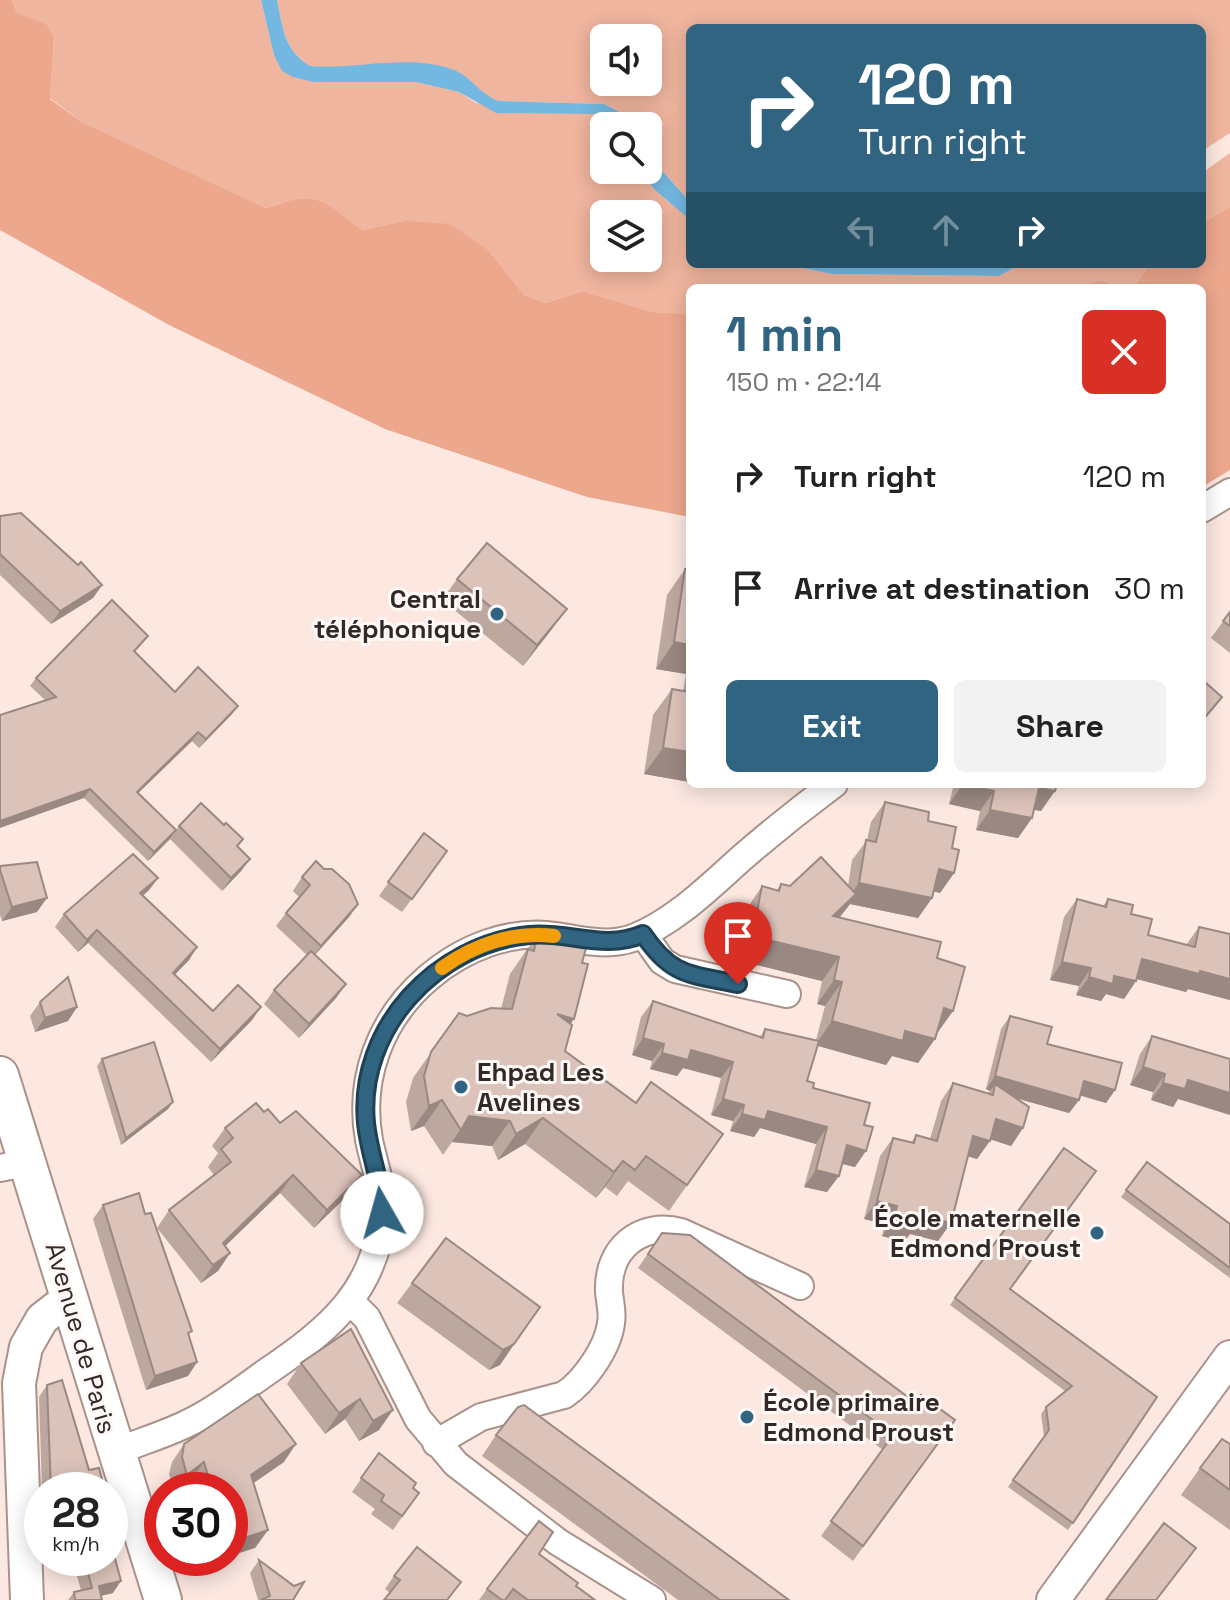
<!DOCTYPE html>
<html lang="en">
<head>
<meta charset="utf-8">
<style>
	body { margin:0; font-family:"Space Grotesk",sans-serif; background:#f2f2f2; color:#222; height:100vh; display:flex; flex-direction:column; font-size:30px; white-space:nowrap }
	* { box-sizing:border-box; margin:0 }
	p { font-size:26px; color:#767676 }
	.icon { flex:none; width:44px; height:44px; fill:none; stroke:currentColor; stroke-width:2; stroke-linecap:round; stroke-linejoin:round }
	.map { position:relative; flex:1; overflow:hidden }
	.panel { position:absolute; left:686px; top:284px; width:520px; height:504px; display:flex; flex-direction:column; background:#fff; border-radius:12px; box-shadow:0 4px 20px #0003 }
	.panel>* { flex:none }
	.banner { position:absolute; left:686px; top:24px; width:520px; height:244px; border-radius:12px; box-shadow:0 4px 20px #0003; background:#306480; color:#fff; overflow:hidden }
	.buttons { position:absolute; left:590px; top:24px; display:grid; gap:16px }
	.buttons a { display:grid; place-items:center; width:72px; height:72px; border-radius:12px; background:#fff; box-shadow:0 4px 20px #0003; font-size:40px }
	.speed { position:absolute; left:24px; top:1472px; display:flex; gap:16px; font-size:40px; font-weight:700; text-align:center }
	.speed>* { display:grid; place-content:center; width:104px; height:104px; border-radius:50%; background:#fff; box-shadow:0 4px 20px #0003; line-height:1 }
	.speed small { font-size:20px; font-weight:400 }
	.speed .limit { border:12px solid #d22; background:#fff; color:#111 }
	.pin { position:absolute; display:grid; place-items:center; width:68px; height:68px; color:#fff; margin:-82px -34px; border-radius:50% 50% 50% 0; rotate:-45deg; box-shadow:0 0 8px #0007 }
	.pin .icon { rotate:45deg }
	.me { position:absolute; width:88px; margin:-44px; rotate:353deg; stroke-linejoin:round; filter:drop-shadow(0 0 6px #0008) }
	.turn { display:flex; align-items:center; gap:28px; height:168px; padding:0 40px; font-size:36px }
	.turn .icon { width:104px; height:104px; stroke-width:2.5 }
	.turn b { display:block; font-size:56px; line-height:68px }
	.lanes { display:flex; align-items:center; height:76px; padding:0 40px; background:#0003; justify-content:center; gap:40px; direction:ltr }
	.lanes .off { opacity:.35 }
	.round { display:grid; place-items:center; flex:none; width:84px; height:84px; border-radius:12px; background:#f2f2f2 }
	.headline { display:flex; align-items:center; justify-content:space-between; height:136px; padding:0 40px }
	h1 { font-size:48px; font-weight:800; line-height:60px; color:#306480 }
	.button { display:flex; gap:16px; margin-top:auto; padding:16px 40px }
	.button a { flex:1; height:92px; border-radius:12px; background:#306480; color:#fff; font-size:32px; font-weight:800; line-height:92px; text-align:center }
	.button a+a { background:#f2f2f2; color:#222 }
	ul { padding:0; list-style:none }
	li { display:flex; align-items:center; gap:24px; height:112px; padding:0 40px }
	li div { flex:1 }
	li b { display:block; font-size:30px }
	li em { font-style:normal }
	.map>svg:first-child { display:block }
	.green { fill:#f0b59e; fill-rule:evenodd }
	.forest { fill:#eca78d }
	.water { fill:#73b8e0 }
	.lines { fill:none; stroke-linecap:round; stroke-linejoin:round }
	.minor-casing { stroke:#a99289; stroke-width:30 }
	.tertiary-casing { stroke:#a99289; stroke-width:36 }
	.secondary-casing { stroke:#a99289; stroke-width:40 }
	.minor { stroke:#fff; stroke-width:26 }
	.tertiary { stroke:#fff; stroke-width:32 }
	.secondary { stroke:#fff; stroke-width:36 }
	.wall { fill:#bda8a0 }
	.shaded-wall { fill:#9a8882 }
	.building { fill:#dcc3ba; stroke:#9a8882; stroke-width:2 }
	.route-casing { stroke:#1f4153; stroke-width:20 }
	.route { stroke:#306480; stroke-width:14 }
	.slow { stroke:#f59e0b; stroke-width:14 }
	.poi-dot { fill:#306480; stroke:#fef9f7; stroke-width:3 }
	.labels { text-anchor:middle; stroke-width:6; stroke-linejoin:round; paint-order:stroke }
	.poi-label { font-size:26px; font-weight:bold; fill:#322926; stroke:#fef9f7; text-anchor:end }
	.street-label { font-size:26px; fill:#322926; stroke:#fef9f7 }
</style>
</head>
<body>
<div class="map">
<svg width="1230" height="1600" viewBox="0 0 1230 1600">
	<rect width="100%" height="100%" fill="#fce8e1"/>
	<g class="green">
		<path d="M12,0H261L274,55L293,77L314,82H416L459,92L476,103L596,114L607,126H604V170H640L654,189L690,220V264H783L832,274L999,276L1021,264H1150L1136,284L1119,286L1100,280L1081,288H690V314L653,312L582,291L546,303L524,295L488,250L404,221L363,230C327,204 311,191 266,208L80,121L50,98L54,38L17,13ZM604,214H648V258H604Z"/>
		<path d="M277,0H1230V133L1202,151V28H690V202L648,155V126H628L618,111L604,104L499,101L484,96L470,80L310,66C284,50 283,29 277,0ZM604,38H648V82H604Z"/>
		<polygon points="1230,153 1230,207 1202,223 1202,173"/>
	</g>
	<g class="forest">
		<path d="M0,0H12L17,13L47,25L54,38L50,99L80,121L266,208C319,190 319,199 363,230L404,221L450,224L488,250L524,295L546,303L582,291L653,312L690,314V517L587,497L385,429L169,325L0,230Z"/>
		<polygon points="1230,207 1230,470 1202,487 1202,288 1081,288 1100,280 1119,286 1136,284 1150,264 1202,264 1202,223"/>
	</g>
	<g class="water">
		<path d="M261,0H277C283,29 284,50 310,66C356,70 410,53 454,70C472,77 480,95 499,101L604,104L618,111L628,126H607L596,114L496,113L459,92L416,82H313L293,77L282,71L274,55Z"/>
		<polygon points="648,155 690,202 690,220 654,189 640,170 648,170"/>
		<polygon points="783,264 832,267 1021,264 999,276 832,274"/>
	</g>
	<g class="lines">
		<g class="minor-casing">
			<g id="minor">
				<polyline points="1202,509 1230,492"/>
				<polyline points="643,934 662,961 675,969 787,994"/>
				<polyline points="0,1168 29,1162"/>
				<polyline points="351,1302 367,1318 418,1419 456,1464 558,1542 652,1600"/>
				<path d="M436,1443L481,1417L564,1395C584,1382 608,1348 611,1323C613,1313 610,1303 609,1292C607,1249 640,1221 681,1232L800,1286"/>
				<path d="M115,1452C137,1443 160,1436 182,1426C213,1412 241,1390 268,1371C328,1330 378,1290 382,1211C383,1187 374,1164 369,1140C358,1079 380,1019 428,978C463,948 510,929 556,936C581,940 608,947 633,938C675,922 711,885 744,856C773,831 803,807 834,784"/>
			</g>
		</g>
		<g class="tertiary-casing">
			<g id="tertiary">
				<polyline points="27,1600 19,1383 26,1347 42,1319 70,1297"/>
				<polyline points="1053,1600 1230,1357"/>
			</g>
		</g>
		<g class="secondary-casing">
			<polyline id="secondary" points="0,1075 163,1600"/>
		</g>
		<use href="#minor" class="minor"/>
		<use href="#tertiary" class="tertiary"/>
		<use href="#secondary" class="secondary"/>
	</g>
	<g class="wall">
		<polygon points="0,516 102,585 93,598 51,624 0,575"/>
		<polygon points="685,569 690,569 690,782 644,774 653,715 672,689 683,691 686,674 656,669 667,595"/>
		<polygon points="457,579 552,629 523,666 442,600"/>
		<polygon points="1230,612 1230,653 1211,638"/>
		<polygon points="148,636 135,652 175,692 232,714 199,748 192,741 138,793 170,839 148,861 84,798 45,700 30,686 36,678"/>
		<polygon points="954,784 1057,784 1041,811 1034,810 1032,818 1018,838 976,830 980,811 949,804"/>
		<polygon points="885,802 928,821 952,848 954,873 940,893 934,891 932,898 918,918 850,904 840,917 937,958 936,1035 935,1039 918,1063 892,1056 886,1065 818,1046 807,1081 813,1088 864,1125 855,1167 842,1164 827,1192 804,1187 816,1144 760,1128 754,1137 730,1131 733,1121 711,1115 721,1078 683,1068 677,1076 650,1069 652,1061 632,1055 641,1017 653,1001 760,1037 765,1029 816,1040 825,1006 817,1004 822,981 736,960 746,910 762,886 777,890 781,884 790,886 848,886 852,860 867,840 871,822"/>
		<polygon points="224,825 243,839 238,846 250,859 241,871 222,891 170,839 179,826"/>
		<polygon points="424,833 447,851 402,912 379,896"/>
		<polygon points="0,866 37,912 2,921 0,915"/>
		<polygon points="302,877 358,904 349,917 315,955 346,984 336,998 299,1038 264,1004 274,990 307,955 276,926 286,913 299,897 293,891"/>
		<polygon points="158,878 149,890 143,895 197,947 189,960 174,975 213,1011 261,1007 252,1020 211,1062 88,943 78,952 55,927 64,914"/>
		<polygon points="1077,899 1103,906 1108,899 1131,914 1148,935 1186,945 1199,927 1230,1000 1188,989 1186,992 1137,979 1124,999 1106,994 1101,1001 1076,995 1079,986 1050,980 1064,917"/>
		<polygon points="537,935 582,963 574,1019 570,1024 565,1051 636,1103 723,1134 669,1211 628,1181 617,1196 605,1187 596,1198 525,1144 498,1160 492,1146 452,1142 443,1155 424,1126 411,1131 406,1102 413,1078 459,1013 467,1016 501,1009 510,974"/>
		<polygon points="40,1002 77,1007 68,1021 35,1032 30,1016"/>
		<polygon points="1010,1016 1047,1044 1115,1090 1106,1103 1080,1095 1079,1100 1069,1113 1016,1098 1023,1128 1011,1146 990,1139 977,1159 968,1156 938,1241 910,1234 904,1242 882,1236 885,1224 864,1219 880,1156 893,1138 911,1143 916,1135 930,1139 941,1101 953,1083 988,1093 990,1091 986,1089 1001,1029"/>
		<polygon points="1152,1036 1178,1099 1173,1107 1151,1100 1153,1092 1130,1085 1140,1054"/>
		<polygon points="102,1059 173,1102 168,1109 121,1145 97,1066"/>
		<polygon points="264,1112 280,1123 350,1193 314,1228 280,1193 225,1246 230,1253 218,1271 201,1283 157,1228 169,1210 214,1175 208,1167 218,1153 212,1146 225,1128"/>
		<polygon points="1064,1148 1010,1289 1157,1397 1068,1530 1008,1487 1044,1437 1041,1414 1046,1407 1065,1391 950,1305"/>
		<polygon points="1147,1162 1230,1224 1230,1278 1121,1197"/>
		<polygon points="103,1205 145,1214 197,1362 188,1376 146,1390 93,1219"/>
		<polygon points="662,1233 916,1403 955,1420 853,1561 821,1536 883,1450 638,1268"/>
		<polygon points="412,1283 540,1307 500,1365 489,1370 397,1303"/>
		<polygon points="351,1329 379,1430 359,1441 345,1419 325,1434 287,1384 301,1363"/>
		<polygon points="47,1385 89,1470 105,1490 42,1490 42,1491 39,1397"/>
		<polygon points="496,1435 789,1600 678,1600 482,1456"/>
		<polygon points="184,1444 284,1462 253,1483 268,1530 255,1548 230,1490 195,1490 192,1479 177,1490 174,1490 169,1474 172,1462"/>
		<polygon points="1230,1444 1230,1530 1181,1495 1200,1468"/>
		<polygon points="379,1453 413,1488 419,1493 393,1530 371,1514 375,1509 352,1492"/>
		<polygon points="539,1554 576,1586 595,1600 479,1600 487,1589"/>
		<polygon points="51,1558 110,1558 113,1593 101,1596 102,1600 68,1600 74,1592 81,1590 72,1559 52,1563"/>
		<polygon points="259,1560 293,1600 258,1600 250,1573"/>
		<polygon points="394,1576 461,1582 390,1593 385,1589"/>
	</g>
	<g class="shaded-wall">
		<polygon points="102,585 93,598 51,624 60,611"/>
		<polygon points="567,609 552,629 523,666 537,645"/>
		<polygon points="674,642 690,645 690,668 686,674 656,669"/>
		<polygon points="238,706 232,714 199,748 206,739"/>
		<polygon points="198,732 192,741 130,801 137,792"/>
		<polygon points="663,748 690,752 690,782 644,774"/>
		<polygon points="963,784 994,791 980,811 949,804"/>
		<polygon points="1039,788 1055,791 1041,811 1025,808"/>
		<polygon points="90,789 84,798 0,828 0,821"/>
		<polygon points="990,810 1032,818 1018,838 976,830"/>
		<polygon points="176,830 170,839 148,861 154,852"/>
		<polygon points="250,859 241,871 222,891 231,878"/>
		<polygon points="939,869 954,873 940,893 925,889"/>
		<polygon points="158,878 149,890 132,906 140,893"/>
		<polygon points="859,883 932,898 918,918 850,904 839,918 833,916 845,903"/>
		<polygon points="47,898 37,912 2,921 12,907"/>
		<polygon points="358,904 349,917 311,959 321,946"/>
		<polygon points="97,930 88,943 78,952 87,940"/>
		<polygon points="752,936 839,957 822,981 736,960"/>
		<polygon points="197,947 189,960 164,986 173,973"/>
		<polygon points="1142,959 1230,979 1230,1000 1188,989 1186,992 1129,977"/>
		<polygon points="1062,962 1091,968 1079,986 1050,980"/>
		<polygon points="1114,976 1136,981 1124,999 1106,994 1101,1001 1076,995 1089,977"/>
		<polygon points="834,980 842,982 825,1006 817,1004"/>
		<polygon points="346,984 336,998 299,1038 309,1024"/>
		<polygon points="77,1007 68,1021 35,1032 45,1018"/>
		<polygon points="261,1007 252,1020 211,1062 220,1049"/>
		<polygon points="944,1008 953,1011 936,1035"/>
		<polygon points="557,1014 574,1019 556,1044"/>
		<polygon points="832,1021 905,1031 935,1039 918,1063 892,1056 886,1065 815,1045"/>
		<polygon points="643,1038 664,1044 652,1061 632,1055"/>
		<polygon points="691,1050 733,1062 721,1078 683,1068 677,1076 650,1069 662,1053"/>
		<polygon points="1143,1067 1165,1074 1153,1092 1130,1085"/>
		<polygon points="995,1076 1079,1100 1069,1113 993,1092 995,1084 990,1091 986,1089"/>
		<polygon points="1188,1080 1230,1093 1230,1115 1178,1099 1173,1107 1151,1100 1163,1083"/>
		<polygon points="1084,1081 1115,1090 1106,1103 1075,1094"/>
		<polygon points="723,1099 744,1105 733,1121 711,1115"/>
		<polygon points="442,1100 424,1126 411,1131 429,1106"/>
		<polygon points="173,1102 168,1109 121,1145 126,1138"/>
		<polygon points="768,1111 827,1127 816,1144 760,1128 754,1137 730,1131 742,1114"/>
		<polygon points="469,1116 510,1121 492,1146 452,1142"/>
		<polygon points="543,1118 525,1144 498,1160 516,1134"/>
		<polygon points="996,1119 1023,1128 1011,1146 983,1137"/>
		<polygon points="973,1136 990,1141 977,1159 960,1154"/>
		<polygon points="847,1145 866,1151 855,1167 835,1162"/>
		<polygon points="623,1161 605,1187 596,1198 614,1172"/>
		<polygon points="816,1170 839,1176 827,1192 804,1187"/>
		<polygon points="293,1175 280,1193 210,1261 223,1243"/>
		<polygon points="362,1175 350,1193 314,1228 327,1210"/>
		<polygon points="877,1201 897,1206 885,1224 864,1219"/>
		<polygon points="919,1215 951,1223 938,1241 910,1234 904,1242 882,1236 894,1218"/>
		<polygon points="230,1253 218,1271 201,1283 213,1265"/>
		<polygon points="514,1344 500,1365 489,1370 503,1350"/>
		<polygon points="197,1362 188,1376 146,1390 155,1376"/>
		<polygon points="360,1399 345,1419 325,1434 339,1413"/>
		<polygon points="393,1410 379,1430 359,1441 373,1421"/>
		<polygon points="296,1444 284,1462 239,1493 251,1475"/>
		<polygon points="204,1462 192,1479 176,1490 187,1475"/>
		<polygon points="268,1530 255,1548 230,1556 230,1543"/>
		<polygon points="56,1558 72,1558 52,1563"/>
		<polygon points="121,1581 113,1593 91,1598 99,1586"/>
	</g>
	<g class="building">
		<polygon points="21,513 78,565 81,562 102,585 60,611 0,554 0,516"/>
		<polygon points="487,543 567,609 537,645 457,579"/>
		<polygon points="685,569 690,569 690,645 674,642"/>
		<polygon points="112,600 148,636 134,651 175,692 198,667 238,706 206,739 198,732 137,792 176,830 154,852 90,789 0,821 0,715 56,697 36,678"/>
		<polygon points="1230,612 1230,626 1223,621"/>
		<polygon points="1206,683 1222,697 1202,721 1202,688"/>
		<polygon points="672,689 690,692 690,752 663,748"/>
		<polygon points="963,784 1057,784 1055,791 1039,788 1032,818 990,810 994,791"/>
		<polygon points="885,802 929,812 928,821 956,827 952,848 959,850 954,873 939,869 932,898 859,883 866,840 876,842"/>
		<polygon points="201,803 224,825 226,823 243,839 237,846 250,859 231,878 179,826"/>
		<polygon points="424,833 447,851 412,899 388,882"/>
		<polygon points="133,854 158,878 140,893 197,947 173,973 213,1011 238,985 261,1007 220,1049 97,930 87,940 64,914"/>
		<polygon points="821,857 856,894 833,916 941,942 937,958 965,967 953,1011 944,1008 935,1039 905,1031 903,1041 832,1021 842,982 834,980 839,957 752,936 762,886 779,891 781,884 790,886"/>
		<polygon points="316,861 324,869 332,869 349,884 358,904 321,946 286,913 310,885 302,877"/>
		<polygon points="37,862 47,898 12,907 0,870 0,866"/>
		<polygon points="1077,899 1106,907 1108,899 1133,905 1131,914 1152,919 1148,935 1195,947 1199,927 1230,934 1230,979 1200,971 1199,974 1142,959 1136,981 1114,976 1113,984 1089,977 1091,968 1062,962"/>
		<polygon points="537,935 586,948 582,963 588,964 574,1019 557,1014 572,1025 565,1051 636,1103 651,1082 723,1134 687,1185 646,1156 635,1170 623,1161 614,1172 543,1118 516,1134 510,1121 469,1116 461,1130 442,1100 429,1106 424,1076 431,1052 459,1013 467,1016 491,1008 512,1009 528,949 534,951"/>
		<polygon points="311,951 346,984 309,1024 274,990"/>
		<polygon points="68,977 77,1007 45,1018 40,1002"/>
		<polygon points="653,1001 763,1038 765,1029 819,1041 807,1081 814,1083 813,1088 870,1103 864,1125 873,1127 866,1151 847,1145 839,1176 816,1170 827,1127 768,1111 765,1120 742,1114 744,1105 723,1099 733,1062 691,1050 688,1060 662,1053 664,1044 643,1038"/>
		<polygon points="1010,1016 1052,1027 1047,1044 1122,1063 1115,1090 1084,1081 1079,1100 995,1076"/>
		<polygon points="1152,1036 1230,1059 1230,1093 1188,1080 1185,1089 1163,1083 1165,1074 1143,1067"/>
		<polygon points="154,1042 173,1102 126,1138 102,1059"/>
		<polygon points="953,1083 993,1095 995,1084 1029,1107 1023,1128 996,1119 990,1141 973,1136 951,1223 919,1215 917,1224 894,1218 897,1206 877,1201 893,1138 914,1143 916,1135 937,1141"/>
		<polygon points="256,1103 264,1112 268,1109 280,1123 296,1111 362,1175 327,1210 293,1175 223,1243 230,1253 213,1265 169,1210 231,1162 221,1149 233,1138 225,1128"/>
		<polygon points="1064,1148 1096,1171 1010,1289 1157,1397 1073,1523 1013,1480 1049,1430 1046,1407 1072,1386 955,1298"/>
		<polygon points="1147,1162 1230,1224 1230,1268 1126,1190"/>
		<polygon points="139,1193 145,1214 151,1213 192,1331 188,1333 197,1362 155,1376 103,1205"/>
		<polygon points="662,1233 690,1235 916,1403 921,1395 955,1420 863,1546 831,1521 893,1435 648,1254"/>
		<polygon points="446,1238 540,1307 514,1344 503,1350 412,1283"/>
		<polygon points="351,1329 393,1410 373,1421 360,1399 339,1413 301,1363"/>
		<polygon points="62,1380 89,1470 99,1468 105,1490 51,1490 47,1385"/>
		<polygon points="258,1394 296,1444 251,1475 268,1530 230,1543 230,1490 212,1490 204,1462 187,1475 182,1457 184,1444"/>
		<polygon points="524,1405 789,1600 720,1600 496,1435 518,1407"/>
		<polygon points="1222,1439 1230,1444 1230,1490 1200,1468"/>
		<polygon points="379,1453 416,1483 413,1488 419,1493 402,1516 381,1501 384,1495 361,1478"/>
		<polygon points="539,1521 553,1532 539,1554 578,1583 576,1586 595,1600 528,1600 513,1589 505,1600 502,1600 487,1589"/>
		<polygon points="1164,1523 1196,1548 1156,1600 1106,1600"/>
		<polygon points="110,1540 121,1581 99,1586 102,1600 75,1600 74,1592 92,1588 84,1558 110,1558"/>
		<polygon points="417,1547 461,1582 447,1600 384,1600 400,1580 394,1576"/>
		<polygon points="259,1560 294,1586 304,1582 293,1600 261,1600 270,1596"/>
	</g>
	<g class="lines">
		<g class="route-casing">
			<path id="route" d="M382,1213C382,1182 369,1154 366,1123C357,1028 437,944 529,935C569,931 604,951 643,934C672,977 690,974 738,984"/>
		</g>
		<use href="#route" class="route"/>
		<path class="slow" d="M442,968C475,944 514,931 554,936"/>
	</g>
	<g class="poi-dot">
		<circle cx="497" cy="614" r="8"/>
		<circle cx="461" cy="1087" r="8"/>
		<circle cx="1097" cy="1233" r="8"/>
		<circle cx="747" cy="1417" r="8"/>
	</g>
	<g class="labels">
		<g class="poi-label">
			<text x="481" y="608">Central<tspan x="481" dy="30">téléphonique</tspan></text>
			<text x="477" y="1081" text-anchor="start">Ehpad Les<tspan x="477" dy="30">Avelines</tspan></text>
			<text x="1081" y="1227">École maternelle<tspan x="1081" dy="30">Edmond Proust</tspan></text>
			<text x="763" y="1411" text-anchor="start">École primaire<tspan x="763" dy="30">Edmond Proust</tspan></text>
		</g>
		<g class="street-label">
			<text transform="translate(81 1338) rotate(74)" y="9">Avenue de Paris</text>
		</g>
	</g>
</svg>
<div class="buttons">
<a><svg class="icon" aria-label="sound" viewBox="0 0 24 24"><path d="M4 9h4l5-4v14l-5-4H4zM17 9q2 3 0 6"/></svg></a>
<a><svg class="icon" aria-label="search" viewBox="0 0 24 24"><circle cx="10" cy="10" r="6"/><path d="M15 15l6 6"/></svg></a>
<a><svg class="icon" aria-label="layers" viewBox="0 0 24 24"><path d="M12 4l9 5-9 5-9-5zM3 14l9 5 9-5"/></svg></a>
</div>
<div class="speed"><div>28<small>km/h</small></div><div class="limit">30</div></div>
<div class="pin" style="left:738px;top:984px;background:#d93025"><svg class="icon" aria-label="arrive" viewBox="0 0 24 24"><path d="M6 21V4h12l-3 4 3 4H6"/></svg></div>
<svg class="me" style="left:382px;top:1213px" viewBox="-20 -20 40 40"><circle r="19" fill="#fff"/><path d="M0-13L10 11 0 6-10 11z" fill="#306480"/></svg>
<div class="banner">
<div class="turn"><svg class="icon" aria-label="right" viewBox="0 0 24 24"><path d="M7 20v-9h11M14 6l5 5-5 5"/></svg><div><b>120 m</b>Turn right</div></div>
<div class="lanes"><svg class="icon off" aria-label="left" viewBox="0 0 24 24"><path d="M17 20v-9H6M10 6l-5 5 5 5"/></svg><svg class="icon off" aria-label="ahead" viewBox="0 0 24 24"><path d="M12 20V5M6 11l6-6 6 6"/></svg><svg class="icon" aria-label="right" viewBox="0 0 24 24"><path d="M7 20v-9h11M14 6l5 5-5 5"/></svg></div>
</div>
<section class="panel">
<div class="headline"><div><h1>1 min</h1><p>150 m · 22:14</p></div><a class="round" style="background:#d93025;color:#fff"><svg class="icon" aria-label="close" viewBox="0 0 24 24"><path d="M6 6l12 12M18 6L6 18"/></svg></a></div>
<ul>
<li><svg class="icon" aria-label="right" viewBox="0 0 24 24"><path d="M7 20v-9h11M14 6l5 5-5 5"/></svg><div><b>Turn right</b></div><em>120 m</em></li>
<li><svg class="icon" aria-label="arrive" viewBox="0 0 24 24"><path d="M6 21V4h12l-3 4 3 4H6"/></svg><div><b>Arrive at destination</b></div><em>30 m</em></li>
</ul>
<div class="button"><a>Exit</a><a>Share</a></div>
</section>
</div>
</body>
</html>
